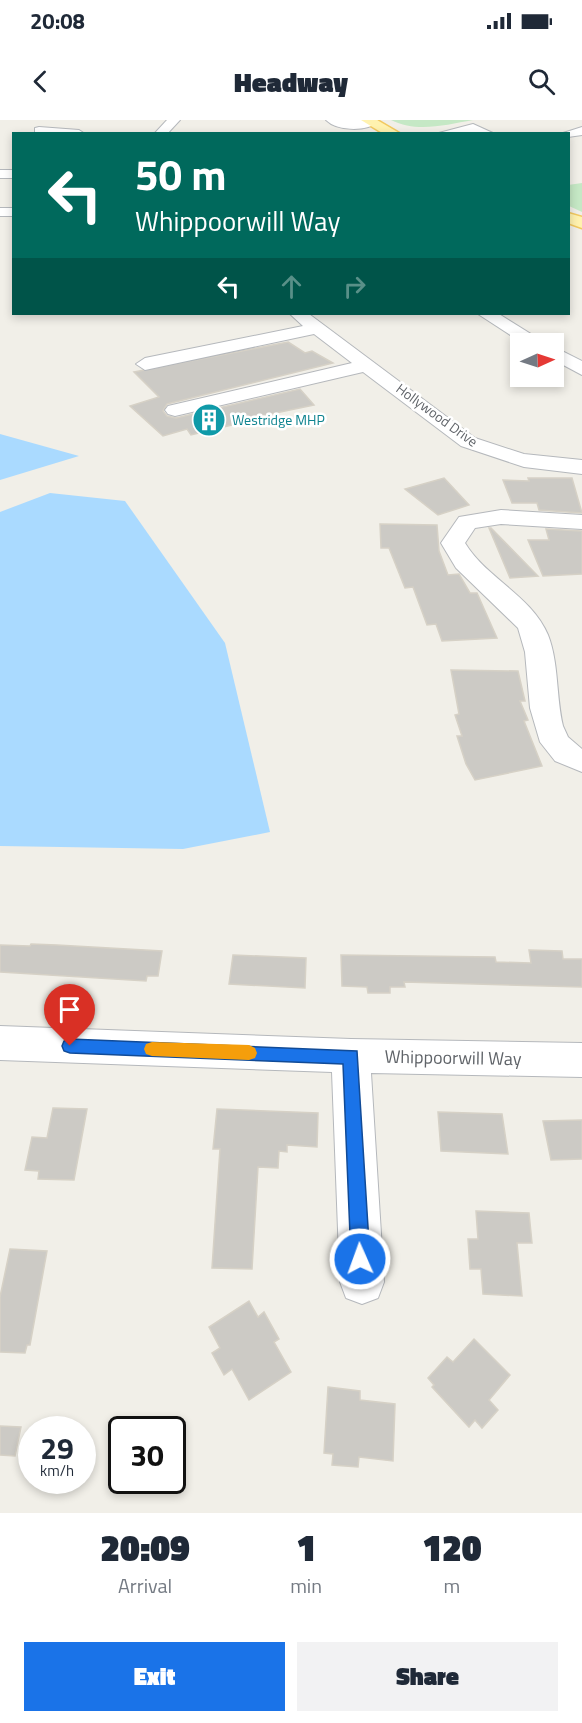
<!DOCTYPE html>
<html lang="en">
<head>
<meta charset="utf-8">
<style>
	body { margin:0; font-family:"Titillium Web",sans-serif; background:#f2f2f3; color:#1f2937; height:100vh; display:flex; flex-direction:column; font-size:22px; white-space:nowrap }
	* { box-sizing:border-box; margin:0 }
	p { font-size:20px; color:#747a83 }
	.icon { flex:none; width:33px; height:33px; fill:none; stroke:currentColor; stroke-width:2; stroke-linecap:round; stroke-linejoin:round }
	.map { position:relative; height:1393px; overflow:hidden }
	.panel { display:flex; flex-direction:column; background:#fff; flex:1 }
	.panel>* { flex:none }
	.banner { position:absolute; left:12px; top:12px; width:558px; height:183px; border-radius:0px; box-shadow:0 3px 9px #0003; background:#00695c; color:#fff; overflow:hidden }
	.needle { width:39px; rotate:87deg }
	.tools { position:absolute; left:510px; top:213px; display:grid; gap:12px }
	.tools a { display:grid; place-items:center; width:54px; height:54px; border-radius:0px; background:#fff; box-shadow:0 3px 9px #0003; font-size:30px }
	.speed { position:absolute; left:18px; top:1296px; display:flex; gap:12px; font-size:30px; font-weight:700; text-align:center }
	.speed>* { display:grid; place-content:center; width:78px; height:78px; border-radius:50%; background:#fff; box-shadow:0 3px 9px #0003; line-height:1 }
	.speed small { font-size:15px; font-weight:400 }
	.speed .limit { border:3px solid #111; border-radius:9px; background:#fff; color:#111 }
	.pin { position:absolute; display:grid; place-items:center; width:51px; height:51px; color:#fff; margin:-62px -26px; border-radius:50% 50% 50% 0; rotate:-45deg; box-shadow:0 0 6px #0007 }
	.pin .icon { rotate:45deg }
	.me { position:absolute; width:66px; margin:-33px; rotate:358deg; stroke-linejoin:round; filter:drop-shadow(0 0 4px #0008) }
	.turn { display:flex; align-items:center; gap:21px; height:126px; padding:0 24px; font-size:27px }
	.turn .icon { width:78px; height:78px; stroke-width:2.5 }
	.turn b { display:block; font-size:42px; line-height:51px }
	.lanes { display:flex; align-items:center; height:57px; padding:0 24px; background:#0003; justify-content:center; gap:30px; direction:ltr }
	.lanes .off { opacity:.35 }
	.eta { display:flex; justify-content:space-evenly; align-items:center; height:102px; text-align:center }
	.eta b { font-size:36px; font-weight:800; line-height:42px }
	.action { display:flex; gap:12px; margin-top:auto; padding:12px 24px }
	.action a { flex:1; height:69px; border-radius:0px; background:#1a73e8; color:#fff; font-size:24px; font-weight:800; line-height:69px; text-align:center }
	.action a+a { background:#f2f2f3; color:#1f2937 }
	.status { display:flex; justify-content:space-between; align-items:center; height:42px; padding:0 30px; background:#fff; direction:ltr }
	.status svg { height:16px; fill:currentColor }
	header { display:flex; justify-content:space-between; align-items:center; height:78px; padding:0 24px; background:#fff; font-size:27px; font-weight:800 }
	.map>svg:first-child { display:block }
	.green { fill:#c5e8c5 }
	.water { fill:#aadaff }
	.building { fill:#cccac5; stroke:#d6d1c6; stroke-width:1.5 }
	.lines { fill:none; stroke-linecap:round; stroke-linejoin:round }
	.minor-casing { stroke:#b5b8bc; stroke-width:2 }
	.major-casing { stroke:#f2c960; stroke-width:3 }
	.minor { fill:#fff; fill-rule:evenodd }
	.major { fill:#fff2af; fill-rule:evenodd }
	.route { fill:#1a73e8; stroke:#114b97; stroke-width:1.5 }
	.slow { fill:#f59e0b }
	.labels { text-anchor:middle; stroke-width:5; stroke-linejoin:round; paint-order:stroke }
	.far-street-label { font-size:14px; fill:#5f6368; stroke:#fff }
	.far-culture-label { font-size:14px; fill:#0d838f; stroke:#fff; text-anchor:start }
	.near-street-label { font-size:18px; fill:#5f6368; stroke:#fff }
</style>
</head>
<body>
<div class="status"><b>20:08</b><svg viewBox="0 0 49 12"><path d="M0 12V9h3v3zM5 12V6h3v6zM10 12V3h3v9zM15 12V0h3v12zM26 1h20v11H26zM47 4h2v5h-2z"/></svg></div>
<header><svg class="icon" aria-label="back" viewBox="0 0 24 24"><path d="M15 5l-7 7 7 7"/></svg>Headway<svg class="icon" aria-label="search" viewBox="0 0 24 24"><circle cx="10" cy="10" r="6"/><path d="M15 15l6 6"/></svg></header>
<div class="map">
<svg width="582" height="1393" viewBox="0 0 582 1393">
	<rect width="100%" height="100%" fill="#f1efe8"/>
	<g class="green">
		<path d="M391,0H473C445,5 417,13 391,0Z"/>
		<polygon points="582,63 582,92 569,86 568,65"/>
	</g>
	<g class="water">
		<polygon points="0,314 79,336 0,360"/>
		<polygon points="50,373 125,381 225,523 270,712 183,729 0,726 0,392"/>
	</g>
	<g class="building">
		<polygon points="288,222 305,233 312,231 333,243 167,284 163,291 167,296 176,298 300,269 314,285 242,300 244,302 191,315 187,309 163,316 130,286 159,277 134,252"/>
		<polygon points="444,358 469,385 438,395 405,369"/>
		<polygon points="528,358 572,358 582,393 539,390 537,383 512,383 503,360 529,361"/>
		<polygon points="380,404 437,405 439,431 448,455 459,454 470,473 477,473 497,518 442,521 436,504 427,505 413,467 405,468 389,428 381,428"/>
		<polygon points="489,408 491,408 538,456 510,458"/>
		<polygon points="546,409 582,411 582,454 543,456 528,420 549,420"/>
		<polygon points="451,550 518,551 525,581 520,581 528,600 524,601 542,646 475,660 466,644 457,616 462,616 455,595 459,594"/>
		<polygon points="31,824 57,825 162,831 158,856 147,856 146,861 0,852 0,825 30,826"/>
		<polygon points="529,830 562,831 563,839 582,839 582,867 404,862 405,867 390,867 390,873 368,873 367,867 342,866 341,835 495,837 496,842 531,843"/>
		<polygon points="233,835 306,838 305,868 229,864"/>
		<polygon points="53,988 87,989 74,1060 38,1059 39,1051 25,1050 32,1017 47,1018"/>
		<polygon points="217,989 318,993 317,1027 287,1025 287,1032 279,1031 278,1048 258,1047 252,1149 212,1148 220,1029 213,1029"/>
		<polygon points="438,992 502,994 508,1034 441,1031"/>
		<polygon points="582,1000 582,1039 551,1040 543,1001"/>
		<polygon points="476,1091 529,1093 532,1123 517,1123 522,1176 483,1174 481,1149 470,1149 468,1119 478,1119"/>
		<polygon points="10,1129 47,1131 30,1225 27,1225 25,1233 0,1232 0,1177"/>
		<polygon points="249,1181 258,1197 264,1192 279,1219 274,1222 291,1252 249,1280 232,1249 224,1255 212,1233 220,1228 209,1207"/>
		<polygon points="474,1219 510,1255 489,1280 498,1290 482,1308 475,1300 469,1307 432,1267 434,1265 428,1258 447,1237 453,1242"/>
		<polygon points="328,1267 360,1271 360,1280 395,1284 393,1341 359,1337 358,1347 332,1345 333,1334 324,1333"/>
		<polygon points="0,1306 21,1307 15,1336 0,1335"/>
	</g>
	<g class="lines">
		<g class="minor-casing">
			<g id="minor">
				<polygon points="167,0 180,0 167,14 154,14"/>
				<path d="M326,0H377L378,2C366,12 337,11 326,0Z"/>
				<polygon points="473,4 495,14 435,14"/>
				<polygon points="39,7 79,10 85,14 35,14 35,8"/>
				<polygon points="582,7 582,15 568,17 568,14 560,14"/>
				<rect x="0" y="50" width="14" height="8"/>
				<rect x="0" y="88" width="14" height="8"/>
				<polygon points="290,194 309,194 475,318 524,334 582,340 582,354 524,347 461,326 363,252 175,296 168,294 165,290 168,286 352,243 314,214 145,250 136,244 145,238 303,206"/>
				<polygon points="478,194 499,194 547,224 524,224"/>
				<polygon points="554,227 582,241 582,255 554,240"/>
				<path d="M501,390L582,395V409L501,404L475,408L465,423C486,458 532,476 548,515C559,543 556,577 563,606L568,617L582,629V652L555,641L540,622L530,588L525,532L518,508L456,448L441,423L459,397Z"/>
				<polygon points="0,906 351,919 582,923 582,957 371,953 384,1162 378,1178 362,1184 346,1178 340,1162 332,952 0,940"/>
			</g>
		</g>
		<g class="major-casing">
			<g id="major">
				<polygon points="361,0 377,0 401,14 384,14"/>
				<polygon points="568,93 582,97 582,108 568,103"/>
			</g>
		</g>
		<use href="#minor" class="minor"/>
		<use href="#major" class="major"/>
	</g>
	<polygon class="route" points="70,919 357,931 370,1139 367,1146 360,1149 354,1146 351,1139 343,944 70,933 64,931 62,926 64,921"/>
	<polygon class="slow" points="152,922 249,925 255,928 257,933 255,938 249,940 152,936 146,934 144,929 146,924"/>
	<defs>
		<g id="building-disc" transform="scale(1.725)"><circle r="9.5" fill="#0f9aa8" stroke="#fff"/><path d="M-4-6H4V6H1V3H-1V6H-4ZM-2.5-4.3h1.7v1.8h-1.7ZM.8-4.3h1.7v1.8H.8ZM-2.5-1h1.7V.8h-1.7ZM.8-1h1.7V.8H.8Z" fill="#fff"/></g>
	</defs>
	<g fill-rule="evenodd">
		<use href="#building-disc" x="209" y="300"/>
	</g>
	<g class="labels">
		<g class="far-street-label">
			<text transform="translate(437 295) rotate(36)" y="5">Hollywood Drive</text>
		</g>
		<g class="far-culture-label">
			<text x="232" y="305">Westridge MHP</text>
		</g>
		<g class="near-street-label">
			<text transform="translate(453 938) rotate(1)" y="6">Whippoorwill Way</text>
		</g>
	</g>
</svg>
<div class="tools">
<a><svg class="needle" viewBox="-14 -14 28 28"><path d="M0-13l5 13h-10z" fill="#e53935"/><path d="M0 13l5-13h-10z" fill="#747a83"/></svg></a>
</div>
<div class="speed"><div>29<small>km/h</small></div><div class="limit">30</div></div>
<div class="pin" style="left:70px;top:926px;background:#d93025"><svg class="icon" aria-label="arrive" viewBox="0 0 24 24"><path d="M6 21V4h12l-3 4 3 4H6"/></svg></div>
<svg class="me" style="left:360px;top:1139px" viewBox="-20 -20 40 40"><circle r="17" fill="#1a73e8" stroke="#fff" stroke-width="3"/><path d="M0-11L8 9 0 5-8 9z" fill="#fff"/></svg>
<div class="banner">
<div class="turn"><svg class="icon" aria-label="left" viewBox="0 0 24 24"><path d="M17 20v-9H6M10 6l-5 5 5 5"/></svg><div><b>50 m</b>Whippoorwill Way</div></div>
<div class="lanes"><svg class="icon" aria-label="left" viewBox="0 0 24 24"><path d="M17 20v-9H6M10 6l-5 5 5 5"/></svg><svg class="icon off" aria-label="ahead" viewBox="0 0 24 24"><path d="M12 20V5M6 11l6-6 6 6"/></svg><svg class="icon off" aria-label="right" viewBox="0 0 24 24"><path d="M7 20v-9h11M14 6l5 5-5 5"/></svg></div>
</div>
</div>
<section class="panel">
<div class="eta">
<div><b>20:09</b><p>Arrival</p></div>
<div><b>1</b><p>min</p></div>
<div><b>120</b><p>m</p></div>
</div>
<div class="action"><a>Exit</a><a>Share</a></div>
</section>
</body>
</html>
